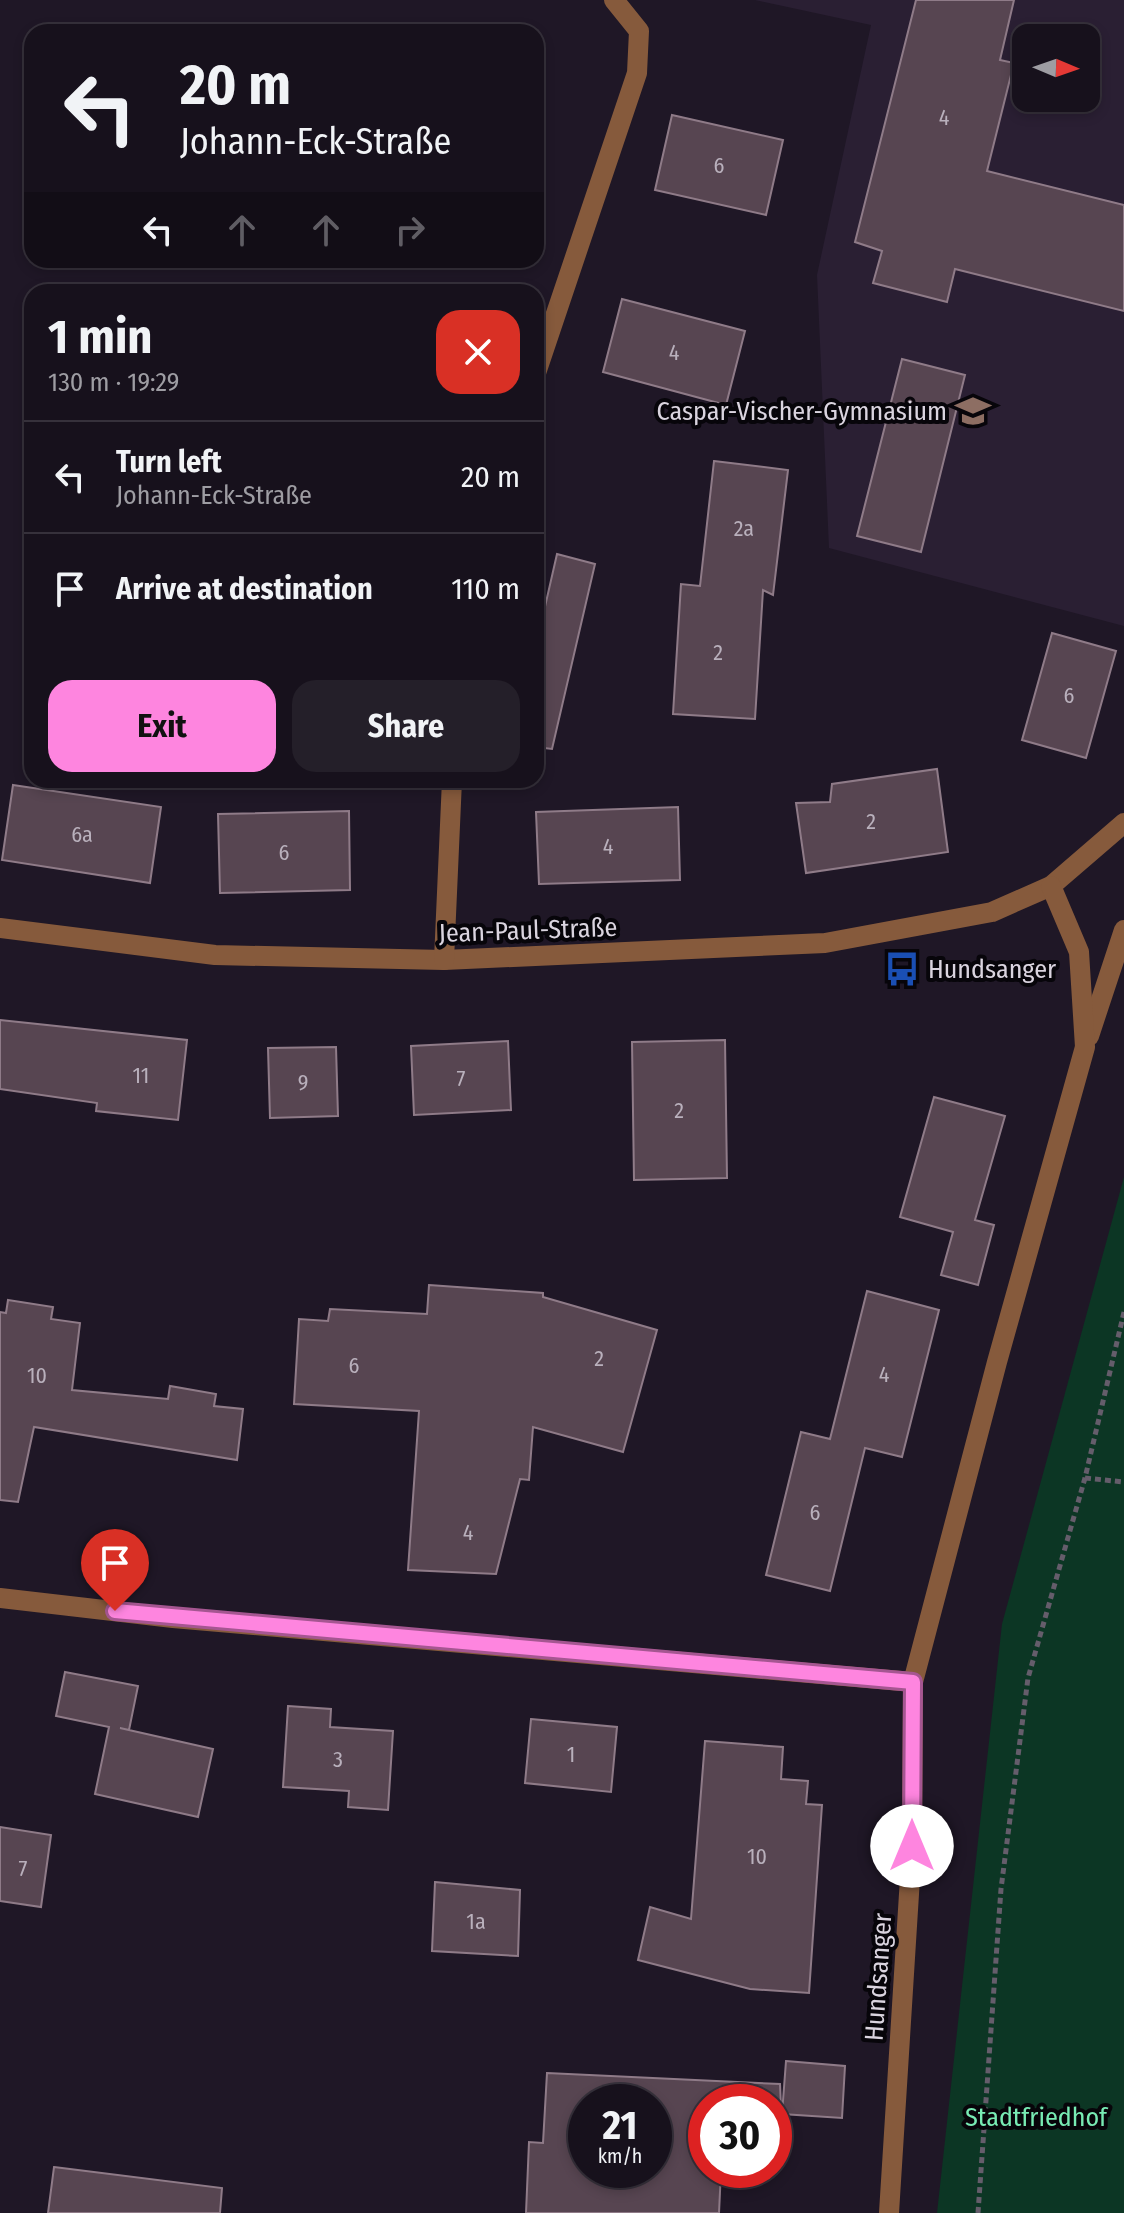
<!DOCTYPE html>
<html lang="en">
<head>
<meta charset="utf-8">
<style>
	body { margin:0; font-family:"Fira Sans Condensed",sans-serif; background:#241f29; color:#f1f3f6; height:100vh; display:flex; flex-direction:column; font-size:30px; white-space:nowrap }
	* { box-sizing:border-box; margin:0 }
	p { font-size:26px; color:#9e9da3 }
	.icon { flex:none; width:44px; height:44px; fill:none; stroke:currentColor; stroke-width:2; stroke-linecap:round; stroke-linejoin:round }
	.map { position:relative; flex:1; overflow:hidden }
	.panel { position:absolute; left:24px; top:284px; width:520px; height:504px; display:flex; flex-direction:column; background:#17111c; border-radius:24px; box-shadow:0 4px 12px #0003,0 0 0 2px #36313b }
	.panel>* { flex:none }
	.top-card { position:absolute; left:24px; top:24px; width:520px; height:244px; border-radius:24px; box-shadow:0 4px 12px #0003,0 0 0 2px #36313b; background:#17111c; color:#f1f3f6; overflow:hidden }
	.needle { width:52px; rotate:92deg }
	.fabs { position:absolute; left:1012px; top:24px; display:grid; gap:16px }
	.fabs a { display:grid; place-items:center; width:88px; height:88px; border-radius:16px; background:#17111c; box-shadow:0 4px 12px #0003,0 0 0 2px #36313b; font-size:40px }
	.speed { position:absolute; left:568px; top:2084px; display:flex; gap:16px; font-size:40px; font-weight:700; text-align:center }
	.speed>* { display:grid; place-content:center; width:104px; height:104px; border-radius:50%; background:#17111c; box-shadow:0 4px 12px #0003,0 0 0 2px #36313b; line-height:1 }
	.speed small { font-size:20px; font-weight:400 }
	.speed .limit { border:12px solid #d22; background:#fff; color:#111 }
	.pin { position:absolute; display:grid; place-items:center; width:68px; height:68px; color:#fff; margin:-82px -34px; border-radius:50% 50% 50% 0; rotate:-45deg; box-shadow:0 0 8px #0007 }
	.pin .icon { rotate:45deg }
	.me { position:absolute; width:88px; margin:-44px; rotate:0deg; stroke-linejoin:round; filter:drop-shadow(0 0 6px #0008) }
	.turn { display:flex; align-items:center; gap:28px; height:168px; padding:0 24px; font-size:36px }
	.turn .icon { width:104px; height:104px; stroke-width:2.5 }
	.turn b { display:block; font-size:56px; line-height:68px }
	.lanes { display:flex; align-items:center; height:76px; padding:0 24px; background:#0003; justify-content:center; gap:40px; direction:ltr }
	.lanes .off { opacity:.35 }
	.round { display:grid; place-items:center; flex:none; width:84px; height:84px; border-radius:24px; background:#241f29 }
	.overview { display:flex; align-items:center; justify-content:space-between; height:136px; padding:0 24px }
	h1 { font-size:48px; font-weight:700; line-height:60px }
	.cta { display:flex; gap:16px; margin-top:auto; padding:16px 24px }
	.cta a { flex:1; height:92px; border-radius:24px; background:#fe85df; color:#111; font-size:32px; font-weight:700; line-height:92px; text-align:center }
	.cta a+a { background:#241f29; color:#f1f3f6 }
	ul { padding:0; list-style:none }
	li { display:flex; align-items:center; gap:24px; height:112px; padding:0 24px; border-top:2px solid #36313b }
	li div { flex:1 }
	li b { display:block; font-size:30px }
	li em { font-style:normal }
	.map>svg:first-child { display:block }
	.built { fill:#2a1f33; fill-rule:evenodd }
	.green { fill:#0c3624 }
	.building { fill:#574551; stroke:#8f7b88; stroke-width:2; fill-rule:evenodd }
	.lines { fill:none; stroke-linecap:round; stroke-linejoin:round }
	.path { stroke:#655d6b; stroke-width:5; stroke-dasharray:6 4; stroke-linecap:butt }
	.minor { stroke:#865a3c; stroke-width:20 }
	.route-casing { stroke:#a55691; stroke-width:20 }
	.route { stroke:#fe85df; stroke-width:14 }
	.labels { text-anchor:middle; stroke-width:8; stroke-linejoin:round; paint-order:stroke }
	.number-label { font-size:22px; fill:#b9b0bc }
	.poi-label { font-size:26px; fill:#dad4df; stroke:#07050a; text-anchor:end }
	.street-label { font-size:26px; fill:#dad4df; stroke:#07050a }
	.park-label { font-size:26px; fill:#78ebb4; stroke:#07050a }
</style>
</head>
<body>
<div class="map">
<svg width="1124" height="2213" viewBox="0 0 1124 2213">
	<rect width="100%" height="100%" fill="#1f1726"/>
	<path class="built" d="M755,0H1124V626L829,548L817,275L871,25ZM1026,38H1086V98H1026Z"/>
	<polygon class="green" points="1124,1177 1124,2213 937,2213 1002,1624"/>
	<g class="building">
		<polygon points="916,0 1014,0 1000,60 1014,63 987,171 1124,205 1124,311 955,269 947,302 873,283 882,251 855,242"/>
		<polygon points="672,115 783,140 766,215 655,190"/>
		<polygon points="622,299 745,331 726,405 603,372"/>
		<polygon points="902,359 965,375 921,552 857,536"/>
		<polygon points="714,461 788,470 773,595 763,590 755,719 673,714 681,584 700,586"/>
		<polygon points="557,554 595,564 552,749 536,747 536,646"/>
		<polygon points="1052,633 1116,651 1086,758 1022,740"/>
		<polygon points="937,769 948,852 806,873 796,803 830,802 832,784"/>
		<polygon points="13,785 161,807 150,883 2,860"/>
		<polygon points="678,807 680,880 539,884 536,812"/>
		<polygon points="349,811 350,890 220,893 218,814"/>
		<polygon points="0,1020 187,1040 178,1120 96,1111 97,1103 0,1089"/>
		<polygon points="725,1040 727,1178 634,1180 632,1042"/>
		<polygon points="508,1041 511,1110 414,1115 411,1046"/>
		<polygon points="336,1047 338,1116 270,1118 268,1048"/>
		<polygon points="934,1097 1005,1116 975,1220 994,1225 978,1285 941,1275 953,1232 900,1217"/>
		<polygon points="429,1285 543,1293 543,1297 657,1330 623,1452 533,1427 529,1480 520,1479 496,1574 408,1570 419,1411 294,1404 299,1319 328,1321 330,1309 427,1314"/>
		<polygon points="867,1291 939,1310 902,1457 865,1448 830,1591 766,1575 801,1432 830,1439"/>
		<polygon points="8,1300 53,1307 51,1319 80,1323 72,1390 168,1399 170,1386 216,1394 214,1406 243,1409 237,1460 34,1427 18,1502 0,1500 0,1312 6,1313"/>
		<polygon points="65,1672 138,1686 129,1730 120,1728 213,1749 198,1817 95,1794 109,1727 56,1716"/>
		<polygon points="288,1706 331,1709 330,1727 393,1731 388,1810 348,1807 349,1791 283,1787"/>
		<polygon points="531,1719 617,1727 611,1792 525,1783"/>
		<polygon points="705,1741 783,1747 781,1779 808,1781 806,1804 822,1805 809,1993 750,1989 638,1960 650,1907 691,1919"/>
		<polygon points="0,1827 51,1835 41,1907 0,1901"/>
		<polygon points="435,1882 520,1890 518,1956 432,1951"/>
		<polygon points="786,2061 845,2066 842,2118 782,2114"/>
		<path d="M547,2073L780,2084L783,2152H774V2102H706V2170H721L719,2213H526L529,2142L543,2143ZM586,2102H654V2170H586Z"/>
		<polygon points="54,2167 222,2188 220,2213 48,2213"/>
	</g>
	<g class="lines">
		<g class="path">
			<polyline points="1085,1478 1124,1482"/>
			<polyline points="978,2213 1001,1889 1028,1678 1085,1478 1124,1312"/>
		</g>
		<g class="minor">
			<polyline points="536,373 637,73 639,31 614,0"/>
			<polyline points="0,928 215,955 444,960 825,943 992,912 1051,886 1124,823"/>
			<polyline points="444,960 452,780"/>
			<polyline points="1089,1036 1124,930"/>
			<polyline points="0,1598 173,1618 913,1682"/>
			<polyline points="889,2213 912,1846 913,1682 997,1362 1085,1047 1079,952 1051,886"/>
		</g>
	</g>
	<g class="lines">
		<g class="route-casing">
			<polyline id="route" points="115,1611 913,1682 912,1846"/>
		</g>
		<use href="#route" class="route"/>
	</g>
	<defs>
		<g id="school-bare" transform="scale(2.76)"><path d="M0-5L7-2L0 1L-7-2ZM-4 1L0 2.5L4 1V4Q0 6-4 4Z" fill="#8d6e63" stroke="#07050a" stroke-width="2.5" paint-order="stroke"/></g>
		<g id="bus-bare" transform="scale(2.76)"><path d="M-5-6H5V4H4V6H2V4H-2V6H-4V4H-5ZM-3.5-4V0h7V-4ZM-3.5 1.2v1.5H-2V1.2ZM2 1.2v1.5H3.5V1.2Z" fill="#1a4fb4" stroke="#07050a" stroke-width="2.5" paint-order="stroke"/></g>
	</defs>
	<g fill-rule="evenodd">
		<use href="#school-bare" x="973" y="411"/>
		<use href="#bus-bare" x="902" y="969"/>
	</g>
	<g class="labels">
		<g class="number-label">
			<text x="944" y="125">4</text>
			<text x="719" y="173">6</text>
			<text x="674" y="360">4</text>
			<text x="744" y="536">2a</text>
			<text x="718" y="660">2</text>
			<text x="1069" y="703">6</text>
			<text x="871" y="829">2</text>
			<text x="82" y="842">6a</text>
			<text x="608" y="854">4</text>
			<text x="284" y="860">6</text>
			<text x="141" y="1083">11</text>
			<text x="461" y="1086">7</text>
			<text x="303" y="1090">9</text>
			<text x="679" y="1118">2</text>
			<text x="599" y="1366">2</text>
			<text x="354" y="1373">6</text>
			<text x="884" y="1382">4</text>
			<text x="37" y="1383">10</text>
			<text x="815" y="1520">6</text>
			<text x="468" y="1540">4</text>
			<text x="571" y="1762">1</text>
			<text x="338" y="1767">3</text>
			<text x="757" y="1864">10</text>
			<text x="23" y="1876">7</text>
			<text x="476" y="1929">1a</text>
		</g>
		<g class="poi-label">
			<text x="947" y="420">Caspar-Vischer-Gymnasium</text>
			<text x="928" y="978" text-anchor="start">Hundsanger</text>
		</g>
		<g class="street-label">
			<text transform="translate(528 930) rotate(-2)" y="9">Jean-Paul-Straße</text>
			<text transform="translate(878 1977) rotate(-86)" y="9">Hundsanger</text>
		</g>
		<g class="park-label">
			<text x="1036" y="2126">Stadtfriedhof</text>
		</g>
	</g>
</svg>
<div class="fabs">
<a><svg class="needle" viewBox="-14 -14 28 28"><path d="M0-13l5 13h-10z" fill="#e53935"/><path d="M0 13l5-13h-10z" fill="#9e9da3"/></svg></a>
</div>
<div class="speed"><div>21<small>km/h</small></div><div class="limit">30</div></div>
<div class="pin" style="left:115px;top:1611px;background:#d93025"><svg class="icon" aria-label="arrive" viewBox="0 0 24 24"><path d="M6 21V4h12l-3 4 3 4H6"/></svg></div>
<svg class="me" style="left:912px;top:1846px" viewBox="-20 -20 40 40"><circle r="19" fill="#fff"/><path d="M0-13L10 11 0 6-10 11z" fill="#fe85df"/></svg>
<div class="top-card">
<div class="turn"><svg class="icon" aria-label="left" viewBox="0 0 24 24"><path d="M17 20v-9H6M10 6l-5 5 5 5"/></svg><div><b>20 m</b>Johann-Eck-Straße</div></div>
<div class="lanes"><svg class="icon" aria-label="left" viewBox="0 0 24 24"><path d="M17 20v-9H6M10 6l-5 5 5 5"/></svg><svg class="icon off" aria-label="ahead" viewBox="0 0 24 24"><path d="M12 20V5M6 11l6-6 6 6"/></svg><svg class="icon off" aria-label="ahead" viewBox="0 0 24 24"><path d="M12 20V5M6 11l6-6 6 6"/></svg><svg class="icon off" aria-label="right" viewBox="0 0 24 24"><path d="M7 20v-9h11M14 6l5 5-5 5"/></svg></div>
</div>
<section class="panel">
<div class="overview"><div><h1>1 min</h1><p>130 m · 19:29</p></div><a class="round" style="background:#d93025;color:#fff"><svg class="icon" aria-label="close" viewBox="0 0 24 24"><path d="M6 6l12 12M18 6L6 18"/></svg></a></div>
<ul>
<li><svg class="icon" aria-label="left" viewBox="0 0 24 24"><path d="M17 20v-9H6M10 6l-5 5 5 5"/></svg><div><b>Turn left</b><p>Johann-Eck-Straße</p></div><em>20 m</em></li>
<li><svg class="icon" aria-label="arrive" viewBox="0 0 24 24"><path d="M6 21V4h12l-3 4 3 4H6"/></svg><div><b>Arrive at destination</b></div><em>110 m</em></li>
</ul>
<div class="cta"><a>Exit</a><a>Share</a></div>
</section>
</div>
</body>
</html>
